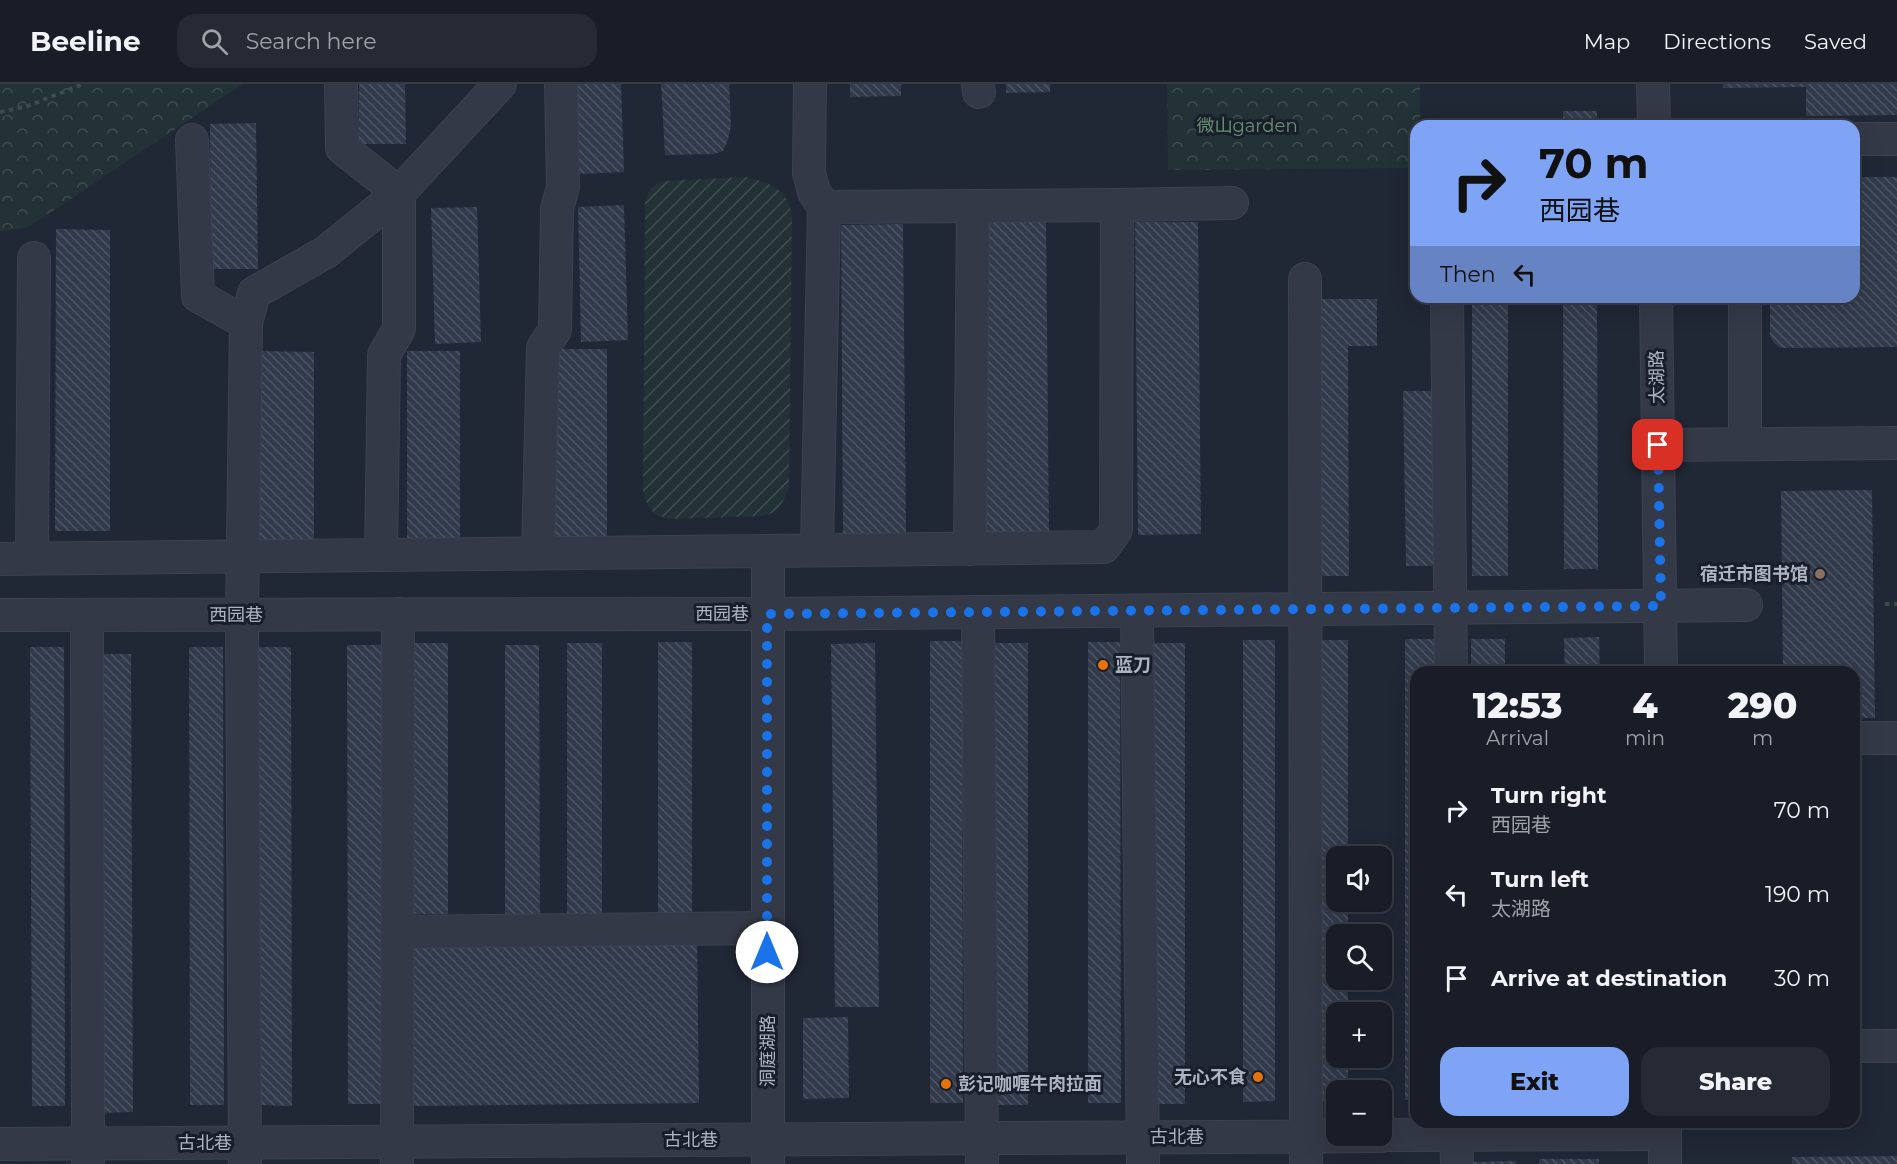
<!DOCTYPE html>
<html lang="en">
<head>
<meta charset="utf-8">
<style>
	body { margin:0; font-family:Montserrat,"Noto Sans SC",sans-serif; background:#252a34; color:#f1f3f6; height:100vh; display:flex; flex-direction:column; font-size:22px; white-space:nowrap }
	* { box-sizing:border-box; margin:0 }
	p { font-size:20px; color:#9fa2a8 }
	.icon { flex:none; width:33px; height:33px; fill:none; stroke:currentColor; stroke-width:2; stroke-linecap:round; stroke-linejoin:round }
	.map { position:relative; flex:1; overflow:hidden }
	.side { position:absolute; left:1410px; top:582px; width:450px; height:462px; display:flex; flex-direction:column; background:#181d28; border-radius:18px; box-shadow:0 6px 24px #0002,0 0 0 2px #363b45 }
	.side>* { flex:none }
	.hud { position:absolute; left:1410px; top:36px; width:450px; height:183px; border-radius:18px; box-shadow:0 6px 24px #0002,0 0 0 2px #363b45; background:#80a4f5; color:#111; overflow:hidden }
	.tools { position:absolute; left:1326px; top:762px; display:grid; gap:12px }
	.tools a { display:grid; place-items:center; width:66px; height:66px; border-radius:12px; background:#181d28; box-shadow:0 6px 24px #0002,0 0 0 2px #363b45; font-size:30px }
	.pin { position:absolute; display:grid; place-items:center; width:51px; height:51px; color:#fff; margin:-26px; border-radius:12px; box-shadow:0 3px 9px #0006 }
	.me { position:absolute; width:66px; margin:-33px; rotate:0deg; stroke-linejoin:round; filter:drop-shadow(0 0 4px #0008) }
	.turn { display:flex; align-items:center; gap:21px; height:126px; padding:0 30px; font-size:27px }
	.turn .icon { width:78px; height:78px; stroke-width:2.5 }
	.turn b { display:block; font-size:42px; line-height:51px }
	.then { display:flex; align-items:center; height:57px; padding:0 30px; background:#0003; gap:12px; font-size:22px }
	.eta { display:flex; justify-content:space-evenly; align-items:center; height:102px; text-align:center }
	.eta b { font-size:36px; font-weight:800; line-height:42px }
	.primary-button { display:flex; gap:12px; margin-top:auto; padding:12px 30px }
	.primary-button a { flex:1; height:69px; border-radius:18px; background:#80a4f5; color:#111; font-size:24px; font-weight:800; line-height:69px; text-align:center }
	.primary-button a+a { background:#252a34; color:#f1f3f6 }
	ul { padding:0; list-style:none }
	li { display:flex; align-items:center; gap:18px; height:84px; padding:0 30px }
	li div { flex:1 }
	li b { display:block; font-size:22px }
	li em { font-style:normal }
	header { display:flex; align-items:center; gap:36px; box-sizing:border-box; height:84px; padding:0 30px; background:#181d28; border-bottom:2px solid #363b45 }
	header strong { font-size:28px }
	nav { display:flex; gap:33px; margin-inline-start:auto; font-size:21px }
	.search { width:420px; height:54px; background:#252a34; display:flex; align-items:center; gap:15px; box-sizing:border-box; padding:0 21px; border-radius:18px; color:#9fa2a8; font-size:22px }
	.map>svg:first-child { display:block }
	.park { fill:url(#park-crowns) }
	.garden { fill:url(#garden-furrows) }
	.building { fill:url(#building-back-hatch) }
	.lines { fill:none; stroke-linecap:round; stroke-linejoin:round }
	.minor-casing { stroke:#3d434f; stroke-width:34 }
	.path { stroke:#3a4c4f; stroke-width:4; stroke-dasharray:4.5 4.5; stroke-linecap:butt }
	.minor { stroke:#333946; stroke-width:32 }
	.route { stroke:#1a73e8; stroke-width:10; stroke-dasharray:0 18 }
	.education-dot { fill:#8d6e63; stroke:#191f2a; stroke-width:2 }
	.food-dot { fill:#e8710a; stroke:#191f2a; stroke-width:2 }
	.labels { text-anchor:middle; stroke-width:6; stroke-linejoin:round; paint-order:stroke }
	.park-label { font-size:18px; fill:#669273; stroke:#191f2a }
	.street-label { font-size:18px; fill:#adb4c3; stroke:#191f2a }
	.poi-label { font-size:18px; font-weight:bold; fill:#adb4c3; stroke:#191f2a; text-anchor:end }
</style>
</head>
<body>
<header>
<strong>Beeline</strong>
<div class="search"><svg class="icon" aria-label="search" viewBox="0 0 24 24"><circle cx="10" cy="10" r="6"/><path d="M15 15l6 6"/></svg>Search here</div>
<nav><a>Map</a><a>Directions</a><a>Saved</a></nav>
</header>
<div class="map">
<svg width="1897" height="1080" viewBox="0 0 1897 1080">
	<defs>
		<pattern id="park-crowns" width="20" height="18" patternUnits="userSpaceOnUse" patternTransform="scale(1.5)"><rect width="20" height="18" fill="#223236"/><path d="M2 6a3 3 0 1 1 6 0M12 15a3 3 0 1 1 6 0" fill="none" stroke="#3f4d51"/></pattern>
		<pattern id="garden-furrows" width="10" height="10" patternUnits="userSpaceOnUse" patternTransform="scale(1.5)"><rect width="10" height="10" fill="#223236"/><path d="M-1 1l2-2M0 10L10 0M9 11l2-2" fill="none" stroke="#3f4d51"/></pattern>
		<pattern id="building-back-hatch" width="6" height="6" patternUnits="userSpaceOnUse" patternTransform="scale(1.5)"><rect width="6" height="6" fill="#323b4c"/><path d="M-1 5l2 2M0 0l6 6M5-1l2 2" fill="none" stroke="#4d5564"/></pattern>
	</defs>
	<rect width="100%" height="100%" fill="#202735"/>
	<g class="park">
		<polygon points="0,0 243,0 29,143 0,148"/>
		<polygon points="1167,0 1420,0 1420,42 1416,42 1416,84 1168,86"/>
	</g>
	<path class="garden" d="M746,93C773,100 788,104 792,133L789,402C783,418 781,428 763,432L669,435C651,431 649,425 643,408L645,118L650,105L662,97Z"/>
	<g class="building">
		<polygon points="359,0 405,0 406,60 359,60"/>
		<polygon points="575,0 621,0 624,88 578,90"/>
		<polygon points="661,0 729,0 731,42 728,56 723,67 714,70 665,71"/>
		<polygon points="850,0 901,0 901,12 850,13"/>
		<polygon points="1006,0 1050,0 1050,8 1006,9"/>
		<polygon points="1723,0 1897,0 1897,31 1806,32 1806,3 1723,4"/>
		<rect x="1563" y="27" width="34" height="15"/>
		<polygon points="256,39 258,185 211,185 210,40"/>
		<polygon points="1854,93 1897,93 1897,263 1781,264 1775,260 1770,252 1770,213 1854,213"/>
		<polygon points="624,121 628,256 581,258 578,123"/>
		<polygon points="477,123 481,258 435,260 431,124"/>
		<polygon points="984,136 1046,136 1049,448 986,448"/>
		<polygon points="1135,138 1198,138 1201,450 1138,451"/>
		<polygon points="903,140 906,453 843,453 841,141"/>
		<polygon points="56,145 110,146 110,447 55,447"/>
		<rect x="1472" y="213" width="36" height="279"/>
		<polygon points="1563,213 1597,213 1598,485 1564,485"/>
		<polygon points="1318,215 1377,215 1377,262 1348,262 1349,492 1320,492"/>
		<rect x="554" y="265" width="53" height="190"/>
		<polygon points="260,267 314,268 314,458 260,457"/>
		<rect x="407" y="267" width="53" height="190"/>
		<polygon points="1403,307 1435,307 1437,482 1406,482"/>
		<polygon points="1872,406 1875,634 1854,634 1854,588 1783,588 1781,407"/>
		<polygon points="1599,553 1600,588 1565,588 1564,554"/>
		<polygon points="1405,555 1437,555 1437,588 1416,588 1416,1016 1405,1016"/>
		<rect x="1471" y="555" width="34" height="33"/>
		<polygon points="1243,556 1275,556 1275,1017 1243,1018"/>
		<polygon points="1315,556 1348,556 1348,772 1336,772 1336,818 1348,818 1348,850 1336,850 1336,896 1348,896 1348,928 1336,928 1336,974 1348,974 1348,1006 1336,1006 1336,1017 1316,1017"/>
		<polygon points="930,557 962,557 963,1019 930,1019"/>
		<rect x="658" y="558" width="34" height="271"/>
		<polygon points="1088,558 1120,558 1121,1019 1088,1019"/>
		<polygon points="413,559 448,559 448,830 414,830"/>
		<rect x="567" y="559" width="35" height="271"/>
		<polygon points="875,559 879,923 835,923 831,560"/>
		<rect x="995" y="559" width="33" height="462"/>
		<polygon points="1152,559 1185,559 1185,1020 1153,1020"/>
		<polygon points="347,561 381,561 382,1020 348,1020"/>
		<polygon points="505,561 539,561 540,832 505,832"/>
		<polygon points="30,563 64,563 65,1022 32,1022"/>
		<polygon points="189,563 223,563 224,1021 190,1021"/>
		<polygon points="257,563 291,563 292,1022 259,1021"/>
		<polygon points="98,570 131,570 133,1028 99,1029"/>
		<polygon points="697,854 699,1019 410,1022 408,857"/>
		<polygon points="848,933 849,1014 803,1015 803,934"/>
		<polygon points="1897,1072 1897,1080 1792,1080 1792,1073"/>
		<rect x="1539" y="1075" width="60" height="5"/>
		<polygon points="1516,1077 1516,1080 1473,1080 1473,1078"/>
	</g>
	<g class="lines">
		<g class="minor-casing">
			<g id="minor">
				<polyline points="341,0 342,64 399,109 399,245 384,271 381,471"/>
				<polyline points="978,0 979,8"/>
				<polyline points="1653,0 1654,42"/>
				<polyline points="1854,55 1897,55"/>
				<polyline points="192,56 198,212 246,239"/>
				<polyline points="1117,121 1232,119"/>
				<polyline points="1305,195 1306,1080"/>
				<polyline points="1447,213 1451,588"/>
				<polyline points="1656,213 1661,588"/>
				<polyline points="1745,360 1745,213"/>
				<polyline points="1658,361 1897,359"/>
				<polyline points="970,465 973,122"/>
				<polyline points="817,466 824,123"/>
				<polyline points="538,469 543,264 555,246 557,125 563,103 561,0"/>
				<polyline points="32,474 34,174"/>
				<polyline points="0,475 768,467"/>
				<polyline points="1137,527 1143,1080"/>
				<polyline points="978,528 982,1080"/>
				<polyline points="0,531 767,530 1746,521"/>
				<polyline points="87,531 88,1079"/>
				<polyline points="1854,654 1897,654"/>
				<polyline points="397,848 767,844"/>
				<polyline points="1854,962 1897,962"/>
				<polyline points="1456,1038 1457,1080"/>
				<polyline points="1665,1038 1665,1080"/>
				<polyline points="1382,1051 1665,1050"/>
				<polyline points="0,1060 1381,1052"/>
				<polyline points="245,1079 242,531 246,239 254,209 326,168 399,109 500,0"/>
				<polyline points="397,1080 398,530"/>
				<polyline points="768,1080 768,467 1104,463 1116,446 1117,121 824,123 814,108 809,89 810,0"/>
			</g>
		</g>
		<g class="path">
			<polyline points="0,28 28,22 83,0"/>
			<polyline points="1885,520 1897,520"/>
		</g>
		<use href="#minor" class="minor"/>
	</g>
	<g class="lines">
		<polyline class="route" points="767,868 767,530 1661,522 1658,361"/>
	</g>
	<circle class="education-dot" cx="1820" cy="490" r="6"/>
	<g class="food-dot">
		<circle cx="1103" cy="581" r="6"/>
		<circle cx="1258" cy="993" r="6"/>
		<circle cx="946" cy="1000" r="6"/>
	</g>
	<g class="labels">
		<g class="park-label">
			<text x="1247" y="48">微山garden</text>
		</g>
		<g class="street-label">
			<text transform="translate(1657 293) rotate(-91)" y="6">太湖路</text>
			<text x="722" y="536">西园巷</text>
			<text x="236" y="537">西园巷</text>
			<text transform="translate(768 967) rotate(-90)" y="6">洞庭湖路</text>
			<text x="1177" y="1059">古北巷</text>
			<text x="691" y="1062">古北巷</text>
			<text x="205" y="1065">古北巷</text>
		</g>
		<g class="poi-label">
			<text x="1808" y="496">宿迁市图书馆</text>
			<text x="1115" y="587" text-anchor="start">蓝刀</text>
			<text x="1246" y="999">无心不食</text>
			<text x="958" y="1006" text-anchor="start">彭记咖喱牛肉拉面</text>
		</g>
	</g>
</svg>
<div class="tools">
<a><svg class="icon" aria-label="sound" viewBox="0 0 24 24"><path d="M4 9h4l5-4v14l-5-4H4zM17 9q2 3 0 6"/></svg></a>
<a><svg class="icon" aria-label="search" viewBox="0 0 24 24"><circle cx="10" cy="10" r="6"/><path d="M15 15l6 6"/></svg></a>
<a>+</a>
<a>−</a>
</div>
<div class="pin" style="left:1658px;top:361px;background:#d93025"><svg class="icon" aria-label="arrive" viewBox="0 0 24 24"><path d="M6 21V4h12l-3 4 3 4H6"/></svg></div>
<svg class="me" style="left:767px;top:868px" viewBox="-20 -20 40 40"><circle r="19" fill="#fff"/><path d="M0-13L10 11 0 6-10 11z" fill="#1a73e8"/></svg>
<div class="hud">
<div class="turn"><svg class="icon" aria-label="right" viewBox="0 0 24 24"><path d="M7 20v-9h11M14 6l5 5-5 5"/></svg><div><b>70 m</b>西园巷</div></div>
<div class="then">Then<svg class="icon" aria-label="left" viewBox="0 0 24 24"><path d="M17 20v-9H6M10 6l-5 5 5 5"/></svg></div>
</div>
<section class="side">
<div class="eta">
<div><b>12:53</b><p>Arrival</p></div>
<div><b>4</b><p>min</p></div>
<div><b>290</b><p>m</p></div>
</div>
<ul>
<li><svg class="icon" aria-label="right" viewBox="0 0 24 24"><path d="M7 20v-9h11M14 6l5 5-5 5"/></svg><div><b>Turn right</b><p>西园巷</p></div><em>70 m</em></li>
<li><svg class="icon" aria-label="left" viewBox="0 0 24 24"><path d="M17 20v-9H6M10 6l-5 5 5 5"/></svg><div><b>Turn left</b><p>太湖路</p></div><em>190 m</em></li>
<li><svg class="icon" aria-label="arrive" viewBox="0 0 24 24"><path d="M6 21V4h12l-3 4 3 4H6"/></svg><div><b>Arrive at destination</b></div><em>30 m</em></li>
</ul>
<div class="primary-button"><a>Exit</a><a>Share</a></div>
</section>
</div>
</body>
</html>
